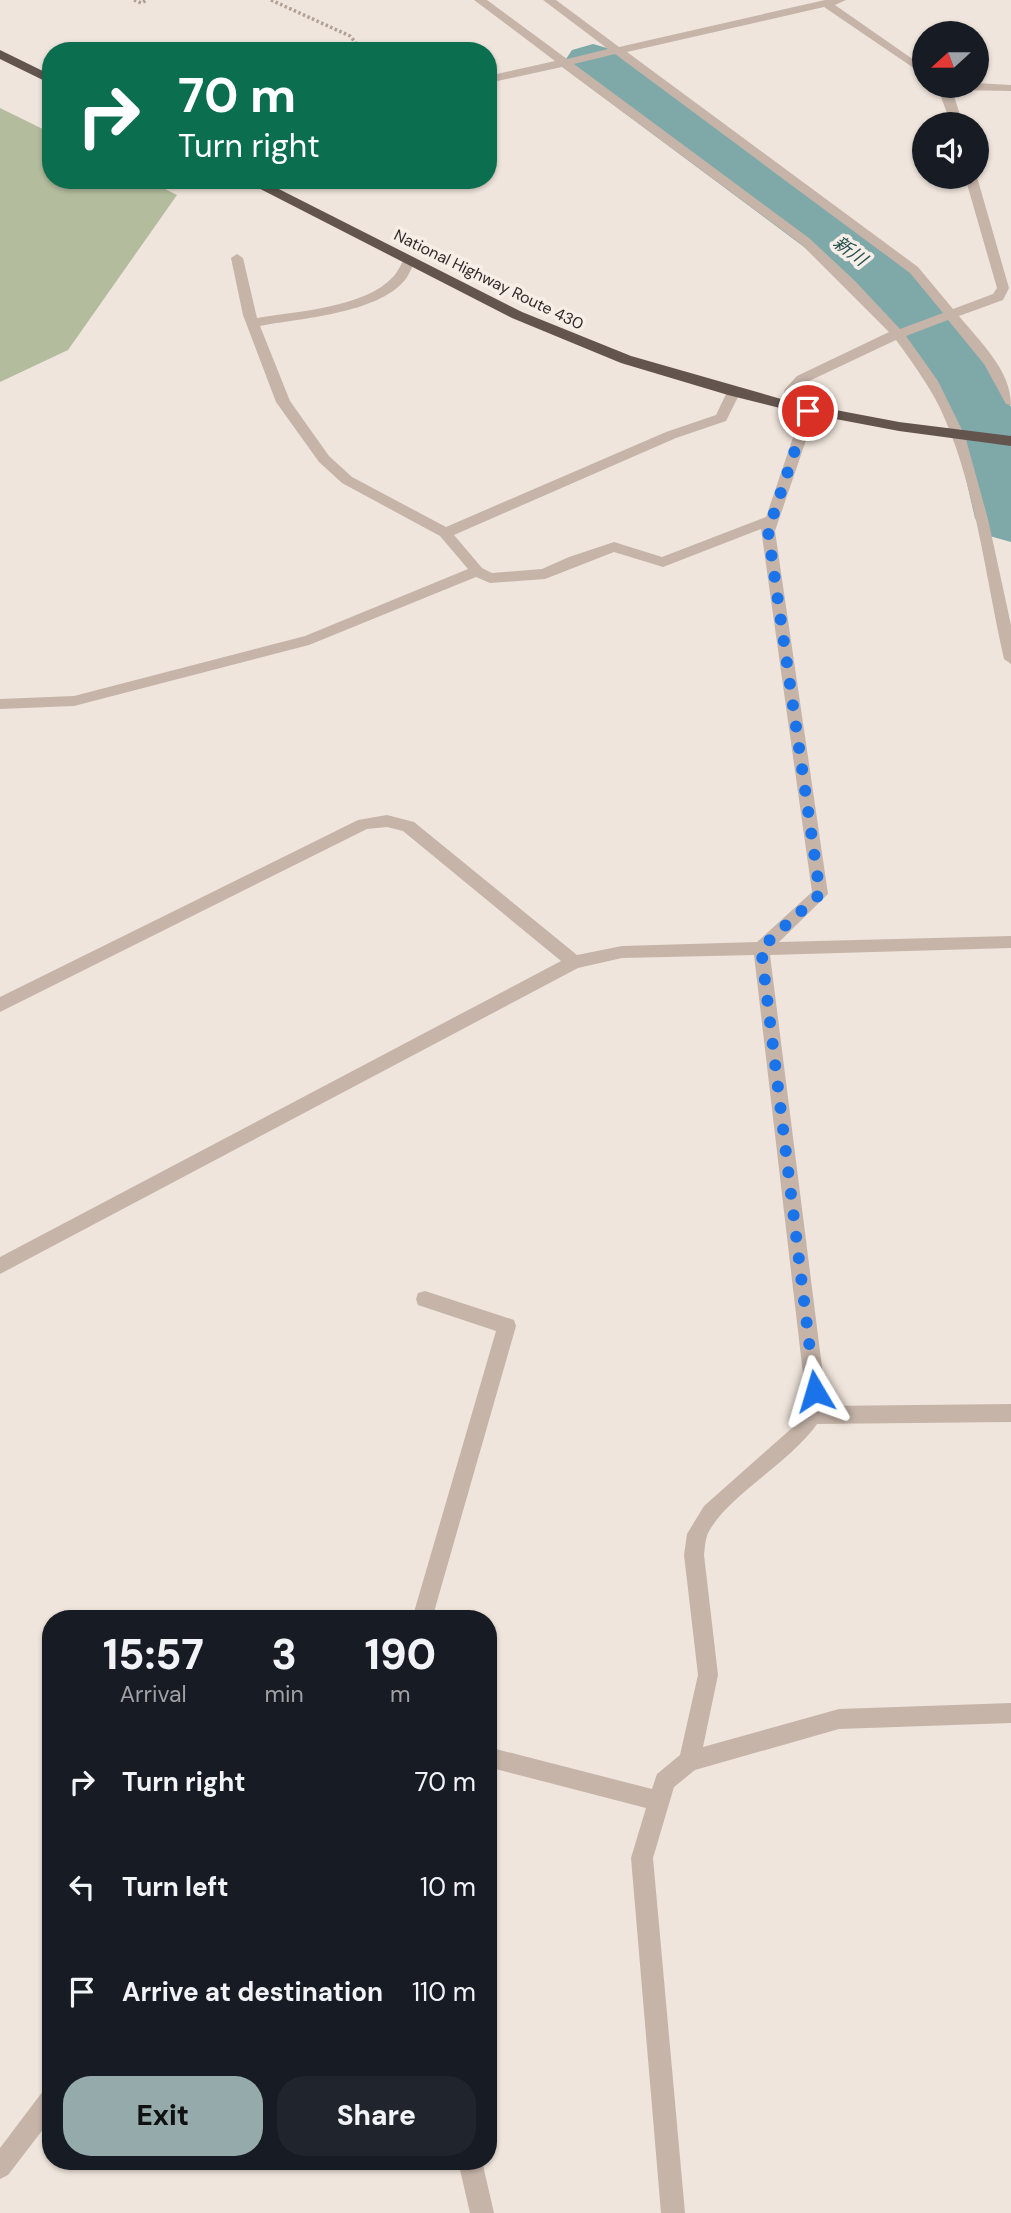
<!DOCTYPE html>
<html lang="en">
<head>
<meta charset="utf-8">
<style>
	body { margin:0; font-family:"DM Sans","Noto Sans JP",sans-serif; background:#20242c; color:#f1f3f6; height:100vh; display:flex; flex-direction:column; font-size:26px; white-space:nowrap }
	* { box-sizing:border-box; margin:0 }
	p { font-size:23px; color:#9ea1a6 }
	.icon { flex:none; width:38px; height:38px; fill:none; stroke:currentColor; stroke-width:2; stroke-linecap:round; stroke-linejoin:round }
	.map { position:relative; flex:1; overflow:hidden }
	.drawer { position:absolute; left:42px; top:1610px; width:455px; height:560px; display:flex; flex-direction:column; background:#171b24; border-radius:28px; box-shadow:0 2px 5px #0004 }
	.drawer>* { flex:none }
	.guide { position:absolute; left:42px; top:42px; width:455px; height:147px; border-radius:28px; box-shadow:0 2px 5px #0004; background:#0b6e4f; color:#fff; overflow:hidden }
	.needle { width:46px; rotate:249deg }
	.buttons { position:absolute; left:912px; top:21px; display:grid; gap:14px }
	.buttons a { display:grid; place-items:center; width:77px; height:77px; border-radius:50%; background:#171b24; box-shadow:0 2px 5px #0004; font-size:35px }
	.pin { position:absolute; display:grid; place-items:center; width:60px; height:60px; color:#fff; margin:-30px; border:4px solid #fff; border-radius:50%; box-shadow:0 2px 7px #0007 }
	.me { position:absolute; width:77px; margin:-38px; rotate:353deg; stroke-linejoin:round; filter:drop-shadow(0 0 5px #0008) }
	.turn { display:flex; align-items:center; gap:24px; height:147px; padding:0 21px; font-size:32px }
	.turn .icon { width:91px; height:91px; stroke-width:2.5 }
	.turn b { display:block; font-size:49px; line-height:60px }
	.eta { display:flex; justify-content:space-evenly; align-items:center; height:119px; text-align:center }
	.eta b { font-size:42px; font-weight:800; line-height:49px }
	.button { display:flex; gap:14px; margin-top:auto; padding:14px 21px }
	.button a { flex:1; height:80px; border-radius:28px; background:#94aaab; color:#111; font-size:28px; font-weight:800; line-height:80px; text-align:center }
	.button a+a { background:#20242c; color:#f1f3f6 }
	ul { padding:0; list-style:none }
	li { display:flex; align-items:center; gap:21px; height:105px; padding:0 21px }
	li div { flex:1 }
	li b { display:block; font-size:26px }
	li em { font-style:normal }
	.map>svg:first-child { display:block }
	.green { fill:#b3bc9d }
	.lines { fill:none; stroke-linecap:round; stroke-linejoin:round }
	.river { fill:#7ea9a8; fill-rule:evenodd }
	.path { stroke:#b19f93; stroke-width:3.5; stroke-dasharray:2.5 2.5; stroke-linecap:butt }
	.minor { fill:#c6b4a9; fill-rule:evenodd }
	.trunk { fill:#64544e; fill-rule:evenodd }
	.route { stroke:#1a73e8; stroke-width:12; stroke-dasharray:0 21.6 }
	.labels { text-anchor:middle; stroke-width:7; stroke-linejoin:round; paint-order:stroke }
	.far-street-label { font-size:16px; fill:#342b28; stroke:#f7efe7 }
	.far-water-label { font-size:18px; font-style:italic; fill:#225050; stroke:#f7efe7 }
</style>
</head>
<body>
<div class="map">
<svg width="1011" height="2213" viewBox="0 0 1011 2213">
	<rect width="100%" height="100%" fill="#efe5dc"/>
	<polygon class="green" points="0,108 51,133 51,180 147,180 177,195 68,350 0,382"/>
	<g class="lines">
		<polygon class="river" points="593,44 614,50 889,248 954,320 992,374 1011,407 1011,542 986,535 975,518 960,453 946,415 916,361 876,311 843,276 572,74 564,62 572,50"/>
		<g class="path">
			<polyline points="134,0 141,3 147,0"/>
			<polyline points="271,0 350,36 363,51"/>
		</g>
		<g class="minor">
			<path d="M474,0H487L567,59L608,49L543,0H556L619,47L825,0H846L835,5L924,67V75L824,7L627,52L918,267L953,309L993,294L997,288L965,177H977L1009,288L1003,300L959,316C980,342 1011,370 1011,405L1006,404L984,364L948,320L906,336L938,381L965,436L988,519L1011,625V664L1004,659C985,576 976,485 940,408C928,384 912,362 896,340L807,382L798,390L792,409L787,410L780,406L785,389L797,376L889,332L801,244L562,67L488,83V76L555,61ZM615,54L910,273L943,313L900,329L854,280L809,238L574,64Z"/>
			<polygon points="976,83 1011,85 1011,91 952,90 963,124 951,124 937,86 976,86"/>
			<path d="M237,254L243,258L257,318C297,311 364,308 393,277C398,272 401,264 405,258H413L415,261C412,267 409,275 405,280C377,314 300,318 260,326L290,401L329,456L352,477L446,527L666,432L716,415L728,390H738L740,393L726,421L676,438L454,535L482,568L492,573L542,569L569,557L614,542L662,557L766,517L802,411L809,407L814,408L816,411L775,531L828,894L779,942L1011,936V948L770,955L825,1391L823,1406L1011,1404V1422L817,1424C789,1464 729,1494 708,1533C705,1540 705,1548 704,1555L718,1675L703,1747L839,1709L1011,1703V1723L839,1729L695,1770L674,1787L653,1858L685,2213H661L631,1858L646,1808L488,1767V1747L652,1789L657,1774L680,1755L698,1675L684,1555L687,1534L704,1506L792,1428L803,1413L805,1391L754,955L622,958L578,968L0,1274V1257L561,961L403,831L387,827L367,829L0,1012V997L358,820L387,815L414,822L577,955L622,946L757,942L812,892L761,529L663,567L614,552L545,579L490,583L476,577L309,645L74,706L0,709V699L74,696L305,636L468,569L440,536L342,483L319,462L276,402L243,315L231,258Z"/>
			<polygon points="425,1291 514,1320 516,1326 432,1619 412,1619 496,1331 418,1305 416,1299 418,1293"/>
			<polygon points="51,2088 51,2119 8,2175 0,2179 0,2148 43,2091"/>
			<polygon points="458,2161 482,2161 494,2213 470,2213"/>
		</g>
		<g class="trunk">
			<polygon points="0,50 51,75 51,84 0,59"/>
			<polygon points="243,180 261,180 522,312 631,356 788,401 899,422 1011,436 1011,446 899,431 788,410 728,395 621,363 512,318"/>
		</g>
	</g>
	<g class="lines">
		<polyline class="route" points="808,411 768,531 820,894 761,948 815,1391"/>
	</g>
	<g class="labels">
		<g class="far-street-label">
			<text transform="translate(489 279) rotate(26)" y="6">National Highway Route 430</text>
		</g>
		<g class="far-water-label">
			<text transform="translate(850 251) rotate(37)" y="6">新川</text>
		</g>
	</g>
</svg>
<div class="buttons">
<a><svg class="needle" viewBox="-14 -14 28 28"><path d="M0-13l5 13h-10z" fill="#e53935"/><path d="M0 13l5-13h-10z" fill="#9ea1a6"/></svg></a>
<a><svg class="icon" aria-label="sound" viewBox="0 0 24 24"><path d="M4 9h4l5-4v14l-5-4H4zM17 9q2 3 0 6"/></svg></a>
</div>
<div class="pin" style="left:808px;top:411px;background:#d93025"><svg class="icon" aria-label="arrive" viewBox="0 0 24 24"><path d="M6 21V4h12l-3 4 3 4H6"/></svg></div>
<svg class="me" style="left:815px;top:1391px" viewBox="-20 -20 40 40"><path d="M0-17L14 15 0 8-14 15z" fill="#1a73e8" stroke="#fff" stroke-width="4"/></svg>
<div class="guide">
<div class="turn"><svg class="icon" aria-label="right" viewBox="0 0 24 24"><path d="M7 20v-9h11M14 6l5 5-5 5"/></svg><div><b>70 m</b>Turn right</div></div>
</div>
<section class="drawer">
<div class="eta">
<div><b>15:57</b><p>Arrival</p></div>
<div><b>3</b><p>min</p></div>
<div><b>190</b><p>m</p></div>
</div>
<ul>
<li><svg class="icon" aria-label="right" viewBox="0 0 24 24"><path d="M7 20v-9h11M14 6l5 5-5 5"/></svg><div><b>Turn right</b></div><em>70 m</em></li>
<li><svg class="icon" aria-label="left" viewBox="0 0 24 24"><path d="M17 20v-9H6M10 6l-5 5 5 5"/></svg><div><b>Turn left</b></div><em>10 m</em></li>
<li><svg class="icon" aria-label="arrive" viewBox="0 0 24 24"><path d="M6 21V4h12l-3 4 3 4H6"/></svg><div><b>Arrive at destination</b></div><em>110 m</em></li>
</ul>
<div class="button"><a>Exit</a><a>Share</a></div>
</section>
</div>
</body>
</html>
